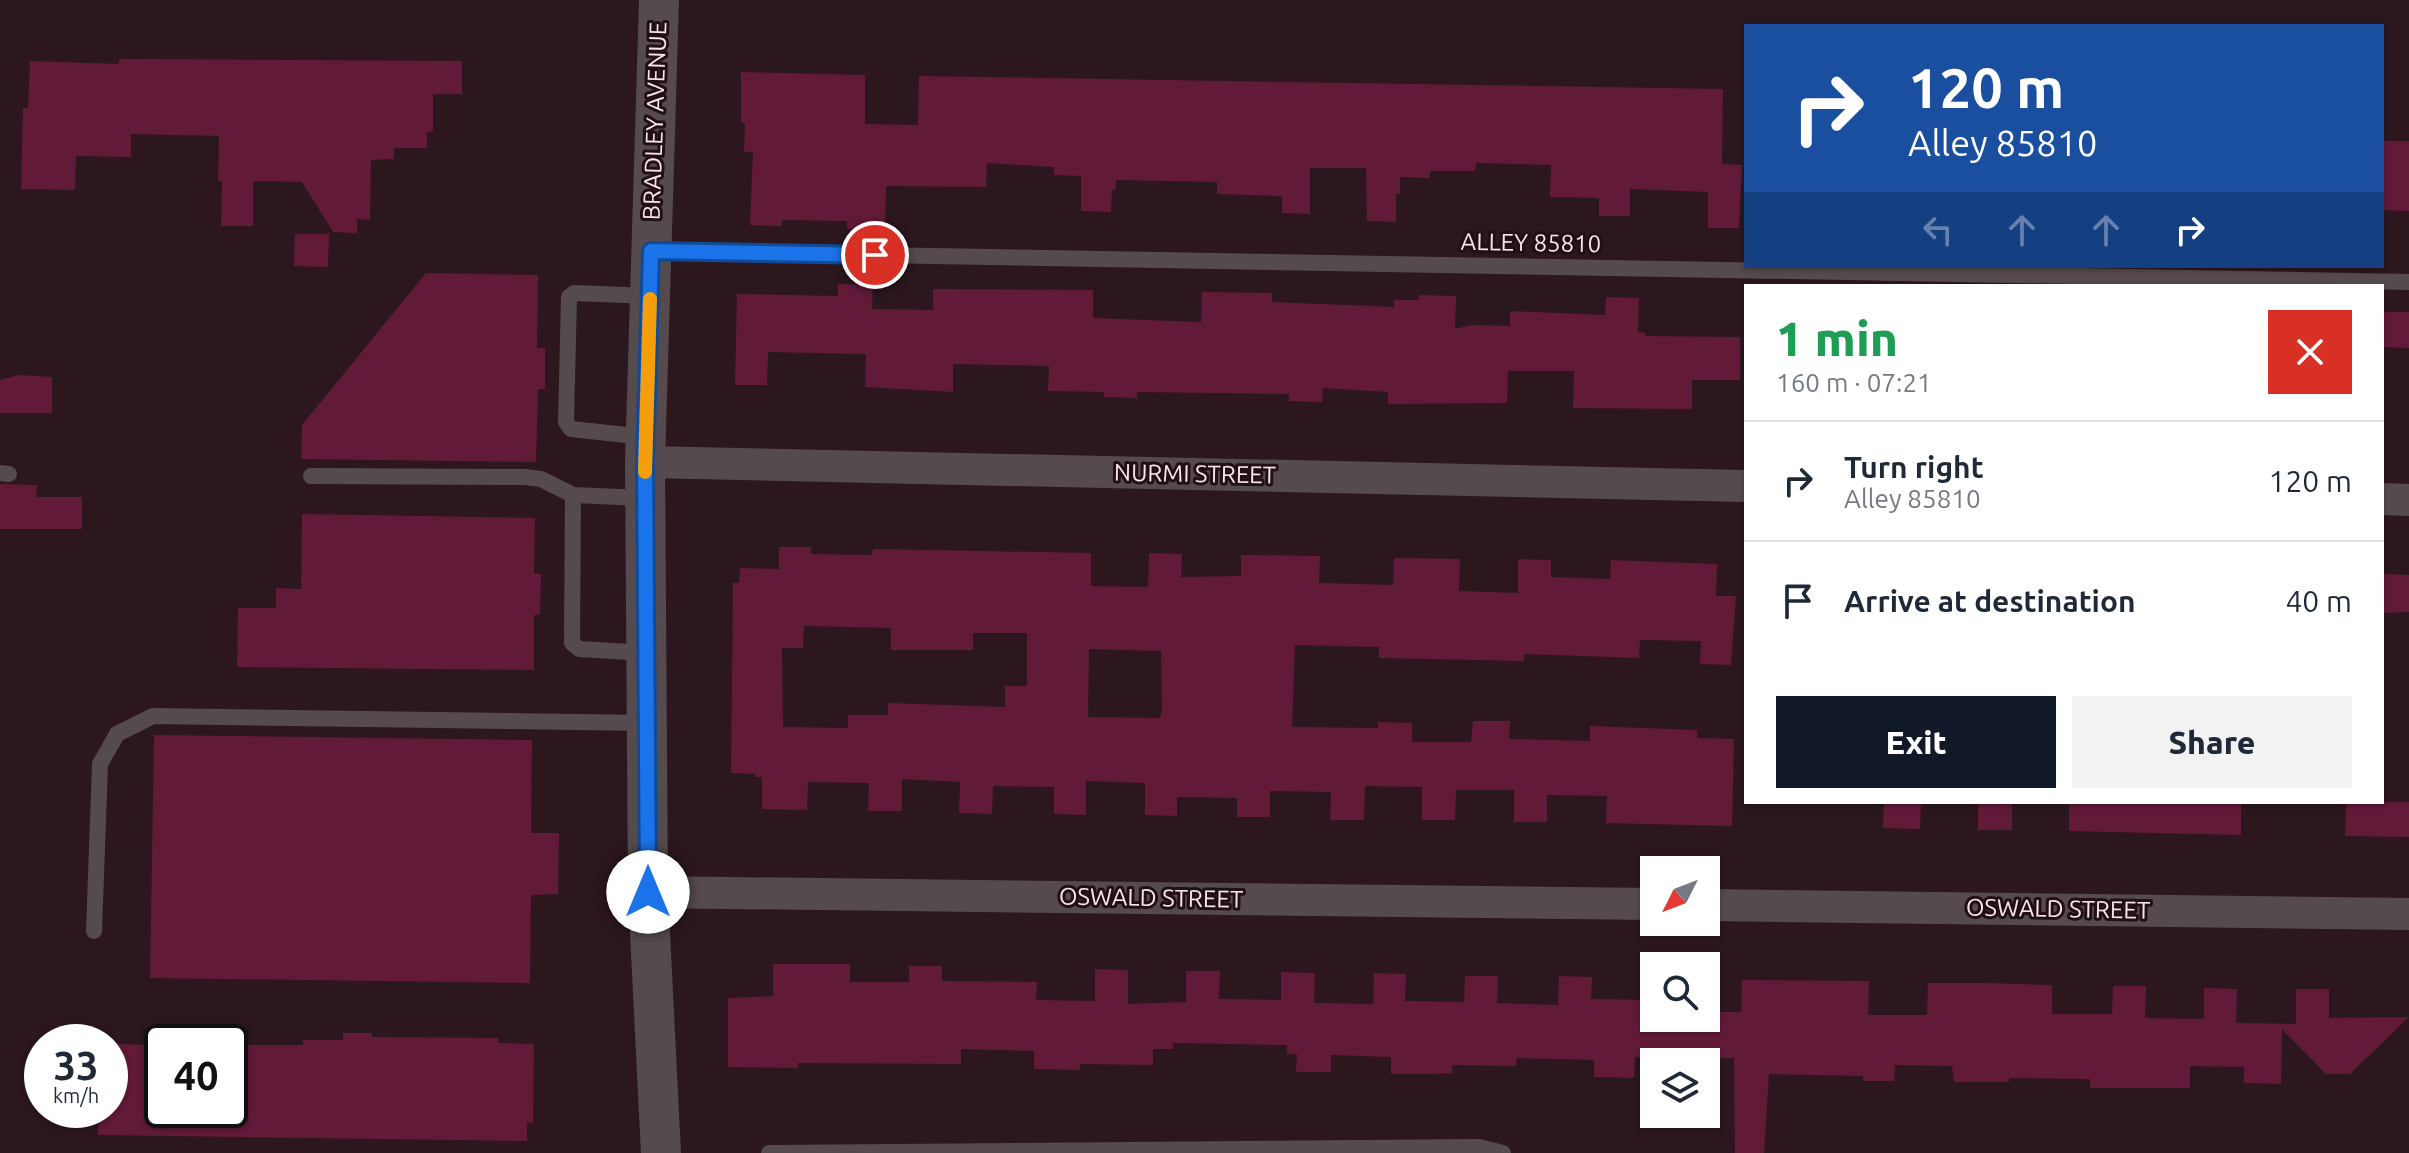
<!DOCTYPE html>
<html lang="en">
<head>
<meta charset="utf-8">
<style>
	body { margin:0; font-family:Ubuntu,sans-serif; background:#f2f2f3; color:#1f2937; height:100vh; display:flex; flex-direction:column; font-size:30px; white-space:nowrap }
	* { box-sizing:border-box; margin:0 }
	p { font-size:26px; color:#747a83 }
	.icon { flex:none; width:44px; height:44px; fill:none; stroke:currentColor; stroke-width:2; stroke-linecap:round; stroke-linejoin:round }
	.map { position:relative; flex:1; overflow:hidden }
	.drawer { position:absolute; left:1744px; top:284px; width:640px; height:520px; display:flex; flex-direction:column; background:#fff; border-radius:0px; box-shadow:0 2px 6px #0004 }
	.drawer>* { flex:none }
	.banner { position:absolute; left:1744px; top:24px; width:640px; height:244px; border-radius:0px; box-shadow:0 2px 6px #0004; background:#1a4fa0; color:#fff; overflow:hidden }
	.needle { width:52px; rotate:228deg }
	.controls { position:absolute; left:1640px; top:856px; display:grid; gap:16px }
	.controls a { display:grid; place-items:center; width:80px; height:80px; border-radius:0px; background:#fff; box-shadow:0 2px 6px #0004; font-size:40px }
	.speed { position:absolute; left:24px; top:1024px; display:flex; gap:16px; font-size:40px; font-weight:700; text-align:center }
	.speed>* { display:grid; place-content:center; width:104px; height:104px; border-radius:50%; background:#fff; box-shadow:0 2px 6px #0004; line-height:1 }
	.speed small { font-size:20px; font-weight:400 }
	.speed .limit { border:4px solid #111; border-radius:12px; background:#fff; color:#111 }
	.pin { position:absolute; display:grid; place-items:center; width:68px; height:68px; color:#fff; margin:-34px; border:4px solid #fff; border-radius:50%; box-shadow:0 2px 8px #0007 }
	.me { position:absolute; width:88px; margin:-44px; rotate:0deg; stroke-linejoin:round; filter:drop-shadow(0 0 6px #0008) }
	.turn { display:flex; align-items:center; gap:28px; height:168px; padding:0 32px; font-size:36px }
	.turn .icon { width:104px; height:104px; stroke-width:2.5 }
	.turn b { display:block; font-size:56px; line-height:68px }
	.lanes { display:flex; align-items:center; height:76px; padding:0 32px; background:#0003; justify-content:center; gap:40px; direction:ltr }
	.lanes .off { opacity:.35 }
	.round { display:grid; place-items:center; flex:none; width:84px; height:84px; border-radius:0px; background:#f2f2f3 }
	.head { display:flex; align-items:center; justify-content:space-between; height:136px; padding:0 32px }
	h1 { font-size:48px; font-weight:800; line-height:60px; color:#1e9e55 }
	.action { display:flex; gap:16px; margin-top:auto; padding:16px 32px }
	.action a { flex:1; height:92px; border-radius:0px; background:#111827; color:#fff; font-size:32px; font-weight:800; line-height:92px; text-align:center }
	.action a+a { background:#f2f2f3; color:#1f2937 }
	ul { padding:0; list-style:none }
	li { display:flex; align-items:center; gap:24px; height:120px; padding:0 32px; border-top:2px solid #e0e1e3 }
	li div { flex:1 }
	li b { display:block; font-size:30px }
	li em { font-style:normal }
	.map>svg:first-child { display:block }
	.building { fill:#621a39; fill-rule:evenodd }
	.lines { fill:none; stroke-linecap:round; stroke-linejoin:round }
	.service { stroke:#554a4d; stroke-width:16 }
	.minor { stroke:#554a4d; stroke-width:32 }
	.tertiary { stroke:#554a4d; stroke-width:40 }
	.route-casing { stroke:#114b97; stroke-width:20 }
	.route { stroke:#1a73e8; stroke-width:14 }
	.slow { stroke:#f59e0b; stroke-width:14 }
	.labels { text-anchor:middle; stroke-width:6; stroke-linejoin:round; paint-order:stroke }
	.street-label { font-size:24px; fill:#f5e5ea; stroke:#220e15 }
</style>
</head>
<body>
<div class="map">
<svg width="2409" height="1153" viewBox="0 0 2409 1153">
	<rect width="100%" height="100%" fill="#2c171e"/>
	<g class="building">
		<polygon points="119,59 462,61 462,94 433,94 433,131 427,132 427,148 394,148 394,159 371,160 370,220 357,219 357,233 333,232 302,182 253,181 253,226 221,226 222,181 218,181 219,136 131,134 131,157 76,156 75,190 21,189 23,108 28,108 30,61 119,64"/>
		<polygon points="741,72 865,75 865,124 918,125 919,76 1723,89 1722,164 1742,165 1739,228 1708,228 1708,192 1630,189 1630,216 1599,216 1599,198 1550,197 1551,165 1476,163 1475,171 1430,171 1430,178 1400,177 1400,194 1396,194 1396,222 1367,221 1366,168 1310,168 1310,214 1282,213 1282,196 1217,194 1217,182 1116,180 1115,190 1112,190 1111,212 1081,211 1081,176 1054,175 1054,167 987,163 986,187 886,186 885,230 847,229 847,221 782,220 782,226 750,225 753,152 744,152 745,123 741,123"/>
		<polygon points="2382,141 2409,141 2409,211 2382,210"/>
		<polygon points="295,234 329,234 328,267 294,266"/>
		<polygon points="426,273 538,275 537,348 545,348 545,389 538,389 536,462 301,459 302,425"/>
		<polygon points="838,284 873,285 872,309 933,310 933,289 1093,290 1093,318 1201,322 1202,292 1272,293 1272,302 1394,307 1394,300 1419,300 1419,295 1456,296 1455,329 1471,325 1510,326 1510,311 1605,315 1606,297 1639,298 1638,332 1645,333 1645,336 1740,337 1740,380 1692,380 1692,409 1573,408 1574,371 1508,371 1507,403 1388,404 1388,392 1323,388 1322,402 1289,401 1289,394 1137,392 1137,398 1104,397 1104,392 1048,391 1049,366 953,364 953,392 865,387 866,354 768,352 767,385 735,385 737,294 838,296"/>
		<polygon points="2382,312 2409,312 2409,348 2382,347"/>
		<polygon points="20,375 52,377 52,413 0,413 0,380"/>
		<polygon points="0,484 37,485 36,497 82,497 82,529 0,529"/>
		<polygon points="302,514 535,518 534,574 541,574 540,615 534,615 534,670 237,667 238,608 276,608 276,588 301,589"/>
		<path d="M779,547H811V554L872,555L873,549L1091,553V586L1148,587L1149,553L1182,554L1181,577L1241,576V555L1320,556L1319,583L1393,585L1394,558L1460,559L1459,591L1518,593V559L1551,560V577L1610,579L1611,560L1717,564L1716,596H1736L1731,665L1700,664L1701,641L1640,640L1639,658L1524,654V661L1379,658V647L1295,645L1292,727L1378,728V722L1412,723V742H1471L1473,721H1510L1509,739L1590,741V726L1697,730V738L1734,739L1732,826L1606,823L1607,796L1547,795V822H1514V790H1456L1455,820H1422V787L1365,786L1364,820H1330L1331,792L1270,791V817H1237V798L1177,797V816L1145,815V783L1086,781V815L1054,814V787L993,786L992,814L959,813L960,782L902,779V811H868L869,783L808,782L807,810L762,809V777H755V774L731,773L733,583H739L740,568L779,569ZM804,626L891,628V650H973V633H1027V686H1005V707L888,703V715H848V728L783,727L782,648H803ZM1089,649L1161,651L1162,710L1160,718L1088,717Z"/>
		<polygon points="2382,574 2409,575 2409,612 2382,613"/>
		<polygon points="154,735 532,740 531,833 559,833 558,894 531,895 530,983 150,978"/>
		<polygon points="1884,802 1921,802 1920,829 1883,828"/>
		<rect x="1978" y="802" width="34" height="28"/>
		<polygon points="2069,802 2241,802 2241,835 2069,831"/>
		<polygon points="2346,802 2409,802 2409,837 2345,836"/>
		<polygon points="773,964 850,964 850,982 909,982 909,966 942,966 942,981 1037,982 1036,1000 1095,1001 1095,969 1128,970 1128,1004 1186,1002 1186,971 1220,971 1219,999 1281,1000 1281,972 1315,973 1314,1003 1373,1004 1374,973 1406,974 1405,1001 1464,1002 1465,976 1498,976 1497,1003 1558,1005 1559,976 1592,977 1591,999 1654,1000 1654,1018 1706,1018 1706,1012 1741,1012 1742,980 1869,981 1868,1015 1927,1015 1928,983 1985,983 2052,985 2052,1014 2112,1014 2113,986 2146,986 2145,1018 2204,1019 2204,988 2237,989 2236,1023 2296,1024 2296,989 2329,989 2329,1018 2409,1017 2350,1074 2326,1074 2282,1029 2281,1084 2244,1083 2244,1067 2190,1066 2190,1088 2090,1088 2090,1079 2009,1078 2009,1082 1954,1082 1952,1066 1895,1065 1894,1081 1863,1081 1863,1076 1769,1074 1764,1153 1735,1153 1734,1058 1635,1057 1634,1078 1594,1077 1594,1060 1517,1058 1516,1066 1452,1065 1452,1073 1432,1074 1391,1074 1391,1057 1331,1055 1331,1072 1296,1072 1297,1054 1287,1054 1287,1045 1173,1043 1173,1049 1153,1049 1153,1065 1080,1064 1080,1070 1034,1069 1034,1051 961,1049 961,1064 798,1063 798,1068 728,1067 728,998 773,996"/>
		<polygon points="343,1033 372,1033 372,1037 498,1038 498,1043 534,1044 533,1123 527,1122 527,1141 98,1135 99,1110 110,1110 110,1044 162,1045 162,1110 230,1110 230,1045 303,1045 303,1040 343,1040"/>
	</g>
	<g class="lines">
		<g class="service">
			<polyline points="651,251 2409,282"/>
			<polyline points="645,437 571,429 566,422 569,297 574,293 649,296"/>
			<polyline points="0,473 9,474"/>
			<polyline points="311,476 525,477 541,479 573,495 644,498"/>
			<polyline points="573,495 572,643 579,649 647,653"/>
			<polyline points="94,931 100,764 117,734 153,716 646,723"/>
			<polyline points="769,1153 1479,1147 1503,1153"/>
		</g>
		<g class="minor">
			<polyline points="645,462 1746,486"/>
			<polyline points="2382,499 2409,500"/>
			<polyline points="648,892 1654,904"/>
			<polyline points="1706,905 2409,914"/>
		</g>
		<polyline class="tertiary" points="659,0 645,462 648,892 661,1153"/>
	</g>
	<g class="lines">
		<g class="route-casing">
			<polyline id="route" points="648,892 645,462 651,251 875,255"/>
		</g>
		<use href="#route" class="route"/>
		<polyline class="slow" points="645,472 650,299"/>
	</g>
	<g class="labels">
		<g class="street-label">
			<text transform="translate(655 121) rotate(-88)" y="8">BRADLEY AVENUE</text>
			<text transform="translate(1531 243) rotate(1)" y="8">ALLEY 85810</text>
			<text transform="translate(1195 474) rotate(1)" y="8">NURMI STREET</text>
			<text transform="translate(1151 898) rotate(1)" y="8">OSWALD STREET</text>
			<text transform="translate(2058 909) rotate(1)" y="8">OSWALD STREET</text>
		</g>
	</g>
</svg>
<div class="controls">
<a><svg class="needle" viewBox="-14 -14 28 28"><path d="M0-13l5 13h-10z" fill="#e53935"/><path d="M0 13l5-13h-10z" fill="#747a83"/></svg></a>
<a><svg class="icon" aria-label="search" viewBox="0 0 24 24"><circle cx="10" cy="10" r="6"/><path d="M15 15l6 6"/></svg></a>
<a><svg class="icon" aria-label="layers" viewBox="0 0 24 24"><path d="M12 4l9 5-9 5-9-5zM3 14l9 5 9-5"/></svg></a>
</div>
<div class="speed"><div>33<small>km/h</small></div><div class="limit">40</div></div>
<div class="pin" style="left:875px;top:255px;background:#d93025"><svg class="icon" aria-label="arrive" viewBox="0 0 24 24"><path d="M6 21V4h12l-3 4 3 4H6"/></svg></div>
<svg class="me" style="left:648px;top:892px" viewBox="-20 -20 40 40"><circle r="19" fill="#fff"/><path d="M0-13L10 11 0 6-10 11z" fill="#1a73e8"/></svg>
<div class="banner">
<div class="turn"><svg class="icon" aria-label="right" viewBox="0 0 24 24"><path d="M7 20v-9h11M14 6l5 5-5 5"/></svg><div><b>120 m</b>Alley 85810</div></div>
<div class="lanes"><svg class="icon off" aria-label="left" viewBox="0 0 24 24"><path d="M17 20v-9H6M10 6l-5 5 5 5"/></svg><svg class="icon off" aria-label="ahead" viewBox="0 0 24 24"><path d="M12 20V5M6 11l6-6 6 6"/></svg><svg class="icon off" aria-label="ahead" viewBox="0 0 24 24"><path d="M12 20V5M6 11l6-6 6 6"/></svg><svg class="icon" aria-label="right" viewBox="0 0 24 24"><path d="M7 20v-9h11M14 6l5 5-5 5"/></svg></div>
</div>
<section class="drawer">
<div class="head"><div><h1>1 min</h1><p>160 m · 07:21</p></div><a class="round" style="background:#d93025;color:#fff"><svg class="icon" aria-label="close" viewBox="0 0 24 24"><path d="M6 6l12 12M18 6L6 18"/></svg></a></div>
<ul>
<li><svg class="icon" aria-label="right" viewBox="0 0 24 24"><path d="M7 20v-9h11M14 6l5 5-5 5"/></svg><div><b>Turn right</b><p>Alley 85810</p></div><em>120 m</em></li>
<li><svg class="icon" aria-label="arrive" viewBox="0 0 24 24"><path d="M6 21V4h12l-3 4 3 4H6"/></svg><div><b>Arrive at destination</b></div><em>40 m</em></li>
</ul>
<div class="action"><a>Exit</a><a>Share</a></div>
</section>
</div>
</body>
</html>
